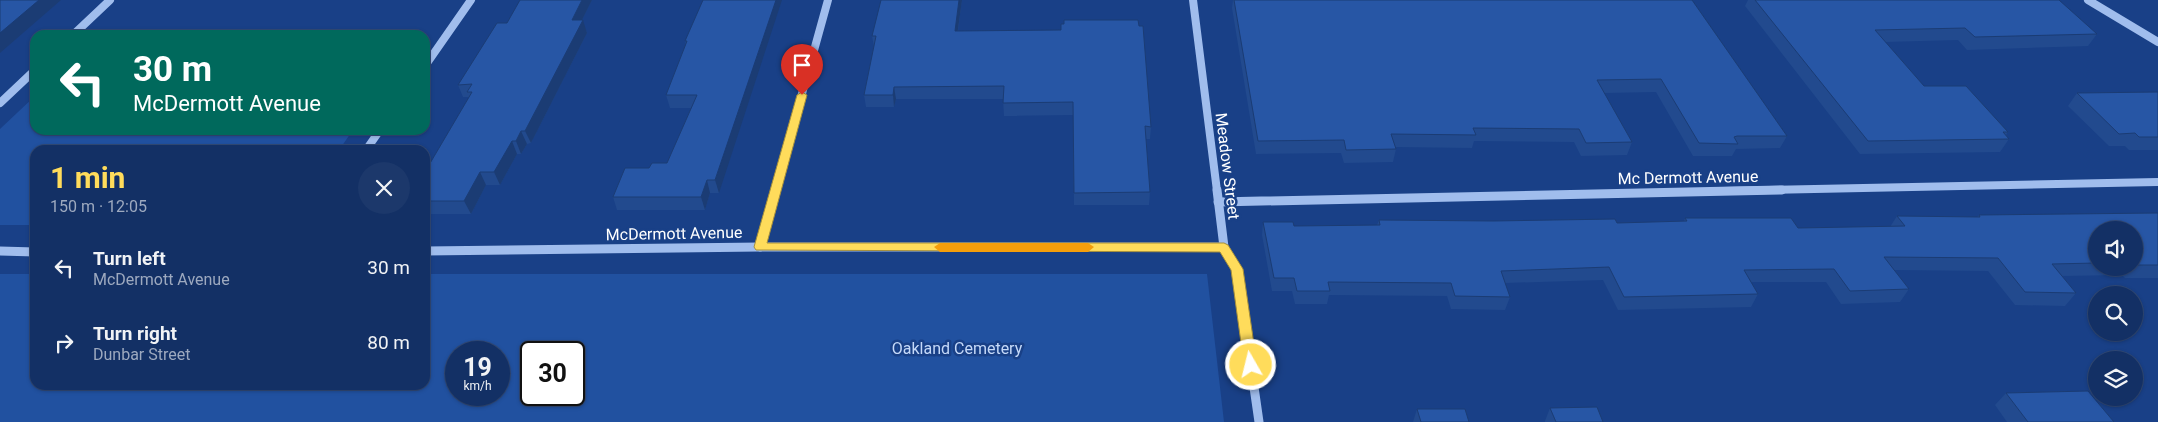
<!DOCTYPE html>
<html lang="en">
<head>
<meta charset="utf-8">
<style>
	body { margin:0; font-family:Roboto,sans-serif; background:#1c386b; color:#f1f3f6; height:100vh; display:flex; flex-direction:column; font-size:19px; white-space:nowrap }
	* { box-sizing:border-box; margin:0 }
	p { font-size:16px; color:#9da9bf }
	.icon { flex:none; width:28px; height:28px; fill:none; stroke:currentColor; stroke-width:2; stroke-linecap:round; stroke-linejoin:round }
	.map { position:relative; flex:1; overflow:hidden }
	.panel { position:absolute; left:30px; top:145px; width:400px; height:245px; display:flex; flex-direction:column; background:#133065; border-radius:15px; box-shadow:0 1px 4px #0004,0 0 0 1px #324b79 }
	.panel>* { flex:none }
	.banner { position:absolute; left:30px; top:30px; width:400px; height:105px; border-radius:15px; box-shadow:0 1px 4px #0004,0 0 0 1px #324b79; background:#00695c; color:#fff; overflow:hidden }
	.buttons { position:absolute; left:2088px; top:221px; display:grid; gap:10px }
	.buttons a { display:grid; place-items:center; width:55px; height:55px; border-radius:50%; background:#133065; box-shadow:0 1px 4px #0004,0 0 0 1px #324b79; font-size:25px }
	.speed { position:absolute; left:445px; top:341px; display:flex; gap:10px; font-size:25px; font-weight:700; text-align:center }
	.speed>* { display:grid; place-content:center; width:65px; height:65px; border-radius:50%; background:#133065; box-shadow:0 1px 4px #0004,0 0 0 1px #324b79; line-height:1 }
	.speed small { font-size:12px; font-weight:400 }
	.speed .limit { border:2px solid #111; border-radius:8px; background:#fff; color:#111 }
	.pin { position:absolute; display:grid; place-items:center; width:42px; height:42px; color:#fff; margin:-51px -21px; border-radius:50% 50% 50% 0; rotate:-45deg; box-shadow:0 0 5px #0007 }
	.pin .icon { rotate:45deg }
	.me { position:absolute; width:55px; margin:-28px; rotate:352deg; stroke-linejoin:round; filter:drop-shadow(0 0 4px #0008) }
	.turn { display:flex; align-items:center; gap:18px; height:105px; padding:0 20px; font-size:22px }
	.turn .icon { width:65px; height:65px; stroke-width:2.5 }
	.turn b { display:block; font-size:35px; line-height:42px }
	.round { display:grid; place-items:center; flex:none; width:52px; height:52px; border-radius:26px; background:#1c386b }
	.head { display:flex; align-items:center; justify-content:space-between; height:85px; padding:0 20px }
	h1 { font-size:30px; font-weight:700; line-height:38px; color:#ffdc5b }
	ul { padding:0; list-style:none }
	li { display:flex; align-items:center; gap:15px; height:75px; padding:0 20px }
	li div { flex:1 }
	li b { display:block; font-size:19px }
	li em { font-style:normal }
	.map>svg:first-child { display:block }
	.green { fill:#2151a0; fill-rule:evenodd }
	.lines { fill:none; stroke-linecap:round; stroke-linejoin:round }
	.minor-far1 { stroke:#a0bded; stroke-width:8 }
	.minor { stroke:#a0bded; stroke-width:9 }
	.wall { fill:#224a8e; fill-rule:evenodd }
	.shaded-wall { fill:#1b3c74 }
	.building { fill:#2756a5; stroke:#1b3c74 }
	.route { fill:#ffdc5b; stroke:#a68f3b }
	.slow { fill:#f59e0b }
	.labels { text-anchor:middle; stroke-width:5; stroke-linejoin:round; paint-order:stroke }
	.street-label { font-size:16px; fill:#fff; stroke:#194087 }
	.park-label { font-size:16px; fill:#c5d9f9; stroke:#194087 }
</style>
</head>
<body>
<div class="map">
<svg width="2158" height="422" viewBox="0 0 2158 422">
	<rect width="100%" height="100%" fill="#194087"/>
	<g class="green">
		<polygon points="421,30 417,35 98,35 100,33"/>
		<polygon points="35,96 35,130 353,130 339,150 35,150 35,225 0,225 0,129"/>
		<path d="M0,274H35V385H425V274H1207L1224,422H0ZM456,352H499V395H456ZM531,352H574V395H531Z"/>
	</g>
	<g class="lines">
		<g class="minor-far1">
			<polyline points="1193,0 1217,191"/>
			<polyline points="2088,0 2158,42"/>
			<polyline points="73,35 110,0"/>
			<polyline points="425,66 471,0"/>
			<polyline points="0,103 35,70"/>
			<polyline points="366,150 380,130"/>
			<polyline points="775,191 828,0"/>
			<polyline points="1723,191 2158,182"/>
		</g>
		<g class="minor">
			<polyline points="1217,190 1224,247 1237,269 1259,422"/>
			<polyline points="1218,202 1782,190"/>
			<polyline points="760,247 776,190"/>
			<polyline points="0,251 35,252"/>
			<polyline points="425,251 760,247 1224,247"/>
		</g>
	</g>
	<g class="wall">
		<polygon points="520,0 592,0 582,20 587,33 531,143 527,144 521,154 517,154 500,185 486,185 471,214 425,214 425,165 429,165 469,97 463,97 458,85 507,23"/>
		<polygon points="703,0 719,193 710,193 705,210 617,210 613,197 649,168 667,163 691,108 670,108 666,95 686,45 685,41"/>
		<polygon points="962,0 958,31 1151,127 1150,139 1146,139 1150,192 1149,205 1074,205 1073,115 1004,116 1003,99 896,99 894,107 866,107 864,95 874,47 872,36"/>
		<polygon points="1233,0 1692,0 1787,136 1780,148 1736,149 1732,156 1693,156 1656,92 1604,93 1632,142 1627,155 1581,156 1574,142 1474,141 1472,148 1395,147 1396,149 1393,162 1344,163 1341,153 1256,154 1232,8"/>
		<polygon points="1748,0 2059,0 2097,34 2088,46 1967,50 1958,40 1885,42 1924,86 2008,132 2006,135 2009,139 2000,152 1860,154 1745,6"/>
		<polygon points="2158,92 2158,150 2129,150 2125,146 2109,146 2068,106 2077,93"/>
		<path d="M2158,213V278H2125L2122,275L2062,276L2076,293L2065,306L2015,305L1988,271L1894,270L1909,289L1900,302L1841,304L1826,282H1751L1758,294L1751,307L1618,310L1603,280L1505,283L1510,297L1505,310L1451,309L1447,296L1329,295L1327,304H1295L1292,291H1272L1262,235L1263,222L1294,226L1377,225L1379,220L1617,223L1684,221L1685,218L1798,228L1890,227L1897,216L1977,217L1979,215ZM2096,230H2134V268H2096Z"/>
		<polygon points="2006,393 2114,422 2007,422 1995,405"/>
		<polygon points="1550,408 1603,422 1545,422 1545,421"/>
		<polygon points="1417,409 1469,422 1413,422"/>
	</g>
	<g class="shaded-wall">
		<polygon points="39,0 61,0 0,53 0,33"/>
		<polygon points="582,0 592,0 576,32 572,20"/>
		<polygon points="776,0 782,0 719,193 715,180"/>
		<polygon points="959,0 962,0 956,43 955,31"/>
		<polygon points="583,20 587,33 531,143 525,131"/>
		<polygon points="894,87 896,99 894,107 893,95"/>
		<polygon points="521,131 527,144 521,154 516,141"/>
		<polygon points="512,141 517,154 500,185 494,172"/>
		<polygon points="480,172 486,185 471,214 464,201"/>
		<polygon points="707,180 710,193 705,210 701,197"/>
	</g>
	<g class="building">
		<polygon points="0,0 39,0 0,33"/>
		<polygon points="520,0 582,0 572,20 583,20 525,131 521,131 516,141 512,141 494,172 480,172 464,201 425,201 425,165 429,165 472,92 467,92 472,84 458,85 497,23 507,23"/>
		<polygon points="703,0 776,0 715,180 707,180 701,197 613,197 625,168 649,168 652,163 667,163 697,95 666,95 687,41 685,41"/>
		<polygon points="881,0 959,0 955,31 1061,30 1061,24 1064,24 1064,20 1138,20 1139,26 1143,26 1151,127 1145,126 1150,192 1074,193 1073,102 1003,103 1004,86 894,87 893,95 864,95 876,36 872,36"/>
		<polygon points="1234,0 1692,0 1787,136 1737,136 1734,137 1738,144 1699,143 1661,79 1597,80 1632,142 1586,143 1579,129 1473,128 1476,135 1391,134 1396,149 1346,150 1344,140 1258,141"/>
		<polygon points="1755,0 2059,0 2097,34 1975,37 1965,28 1875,30 1924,86 1966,86 2008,132 2003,132 2009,139 1868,141"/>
		<polygon points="2158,92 2158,137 2139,137 2135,133 2119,134 2077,93"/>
		<polygon points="2158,213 2158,265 2137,265 2134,262 2134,230 2096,230 2096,263 2052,264 2076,293 2025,292 1998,258 1884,257 1909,289 1850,291 1834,269 1744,270 1758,294 1624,297 1609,267 1501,271 1510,297 1455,296 1451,283 1328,282 1330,291 1297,291 1294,278 1274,278 1263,222 1293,222 1294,226 1380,225 1379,220 1493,221 1615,219 1617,223 1687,221 1685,218 1791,218 1798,228 1905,226 1897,216 1980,217 1979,215"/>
		<polygon points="2088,391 2114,422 2028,422 2006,393"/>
		<polygon points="1597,407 1603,422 1556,422 1550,408"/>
		<polygon points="1417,409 1465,409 1469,422 1421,422"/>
	</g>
	<polygon class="route" points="802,92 807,95 767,243 1224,243 1228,245 1243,269 1257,365 1255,368 1246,368 1244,365 1231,270 1220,252 756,250 754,247 797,95"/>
	<polygon class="slow" points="940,243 1088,243 1094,247 1088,252 940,252 934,247"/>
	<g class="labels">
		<g class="street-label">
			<text transform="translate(1228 166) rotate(83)" y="6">Meadow Street</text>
			<text transform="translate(1688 177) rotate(-1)" y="6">Mc Dermott Avenue</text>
			<text transform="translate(674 233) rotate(-1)" y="6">McDermott Avenue</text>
		</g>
		<g class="park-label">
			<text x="957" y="354">Oakland Cemetery</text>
		</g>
	</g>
</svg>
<div class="buttons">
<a><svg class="icon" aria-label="sound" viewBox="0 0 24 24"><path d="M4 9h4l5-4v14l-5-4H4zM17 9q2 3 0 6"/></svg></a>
<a><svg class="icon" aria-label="search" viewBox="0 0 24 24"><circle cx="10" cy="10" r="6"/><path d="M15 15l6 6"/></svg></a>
<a><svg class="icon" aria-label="layers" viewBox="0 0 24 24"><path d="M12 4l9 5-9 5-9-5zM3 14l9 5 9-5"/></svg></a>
</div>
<div class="speed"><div>19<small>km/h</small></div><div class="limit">30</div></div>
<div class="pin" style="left:802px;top:95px;background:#d93025"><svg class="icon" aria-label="arrive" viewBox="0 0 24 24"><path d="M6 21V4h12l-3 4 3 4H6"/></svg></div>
<svg class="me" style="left:1251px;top:365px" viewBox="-20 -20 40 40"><circle r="17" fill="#ffdc5b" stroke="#fff" stroke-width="3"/><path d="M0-11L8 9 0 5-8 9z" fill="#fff"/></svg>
<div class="banner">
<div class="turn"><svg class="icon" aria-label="left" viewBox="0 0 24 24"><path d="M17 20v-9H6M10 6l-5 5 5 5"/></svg><div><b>30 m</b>McDermott Avenue</div></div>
</div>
<section class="panel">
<div class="head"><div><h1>1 min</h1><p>150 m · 12:05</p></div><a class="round"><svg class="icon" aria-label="close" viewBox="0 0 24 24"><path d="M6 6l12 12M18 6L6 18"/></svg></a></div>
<ul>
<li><svg class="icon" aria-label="left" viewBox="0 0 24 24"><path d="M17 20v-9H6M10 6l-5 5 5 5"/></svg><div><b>Turn left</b><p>McDermott Avenue</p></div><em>30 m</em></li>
<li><svg class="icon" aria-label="right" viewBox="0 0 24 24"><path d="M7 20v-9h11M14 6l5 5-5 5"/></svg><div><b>Turn right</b><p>Dunbar Street</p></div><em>80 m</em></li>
</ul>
</section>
</div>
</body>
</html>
